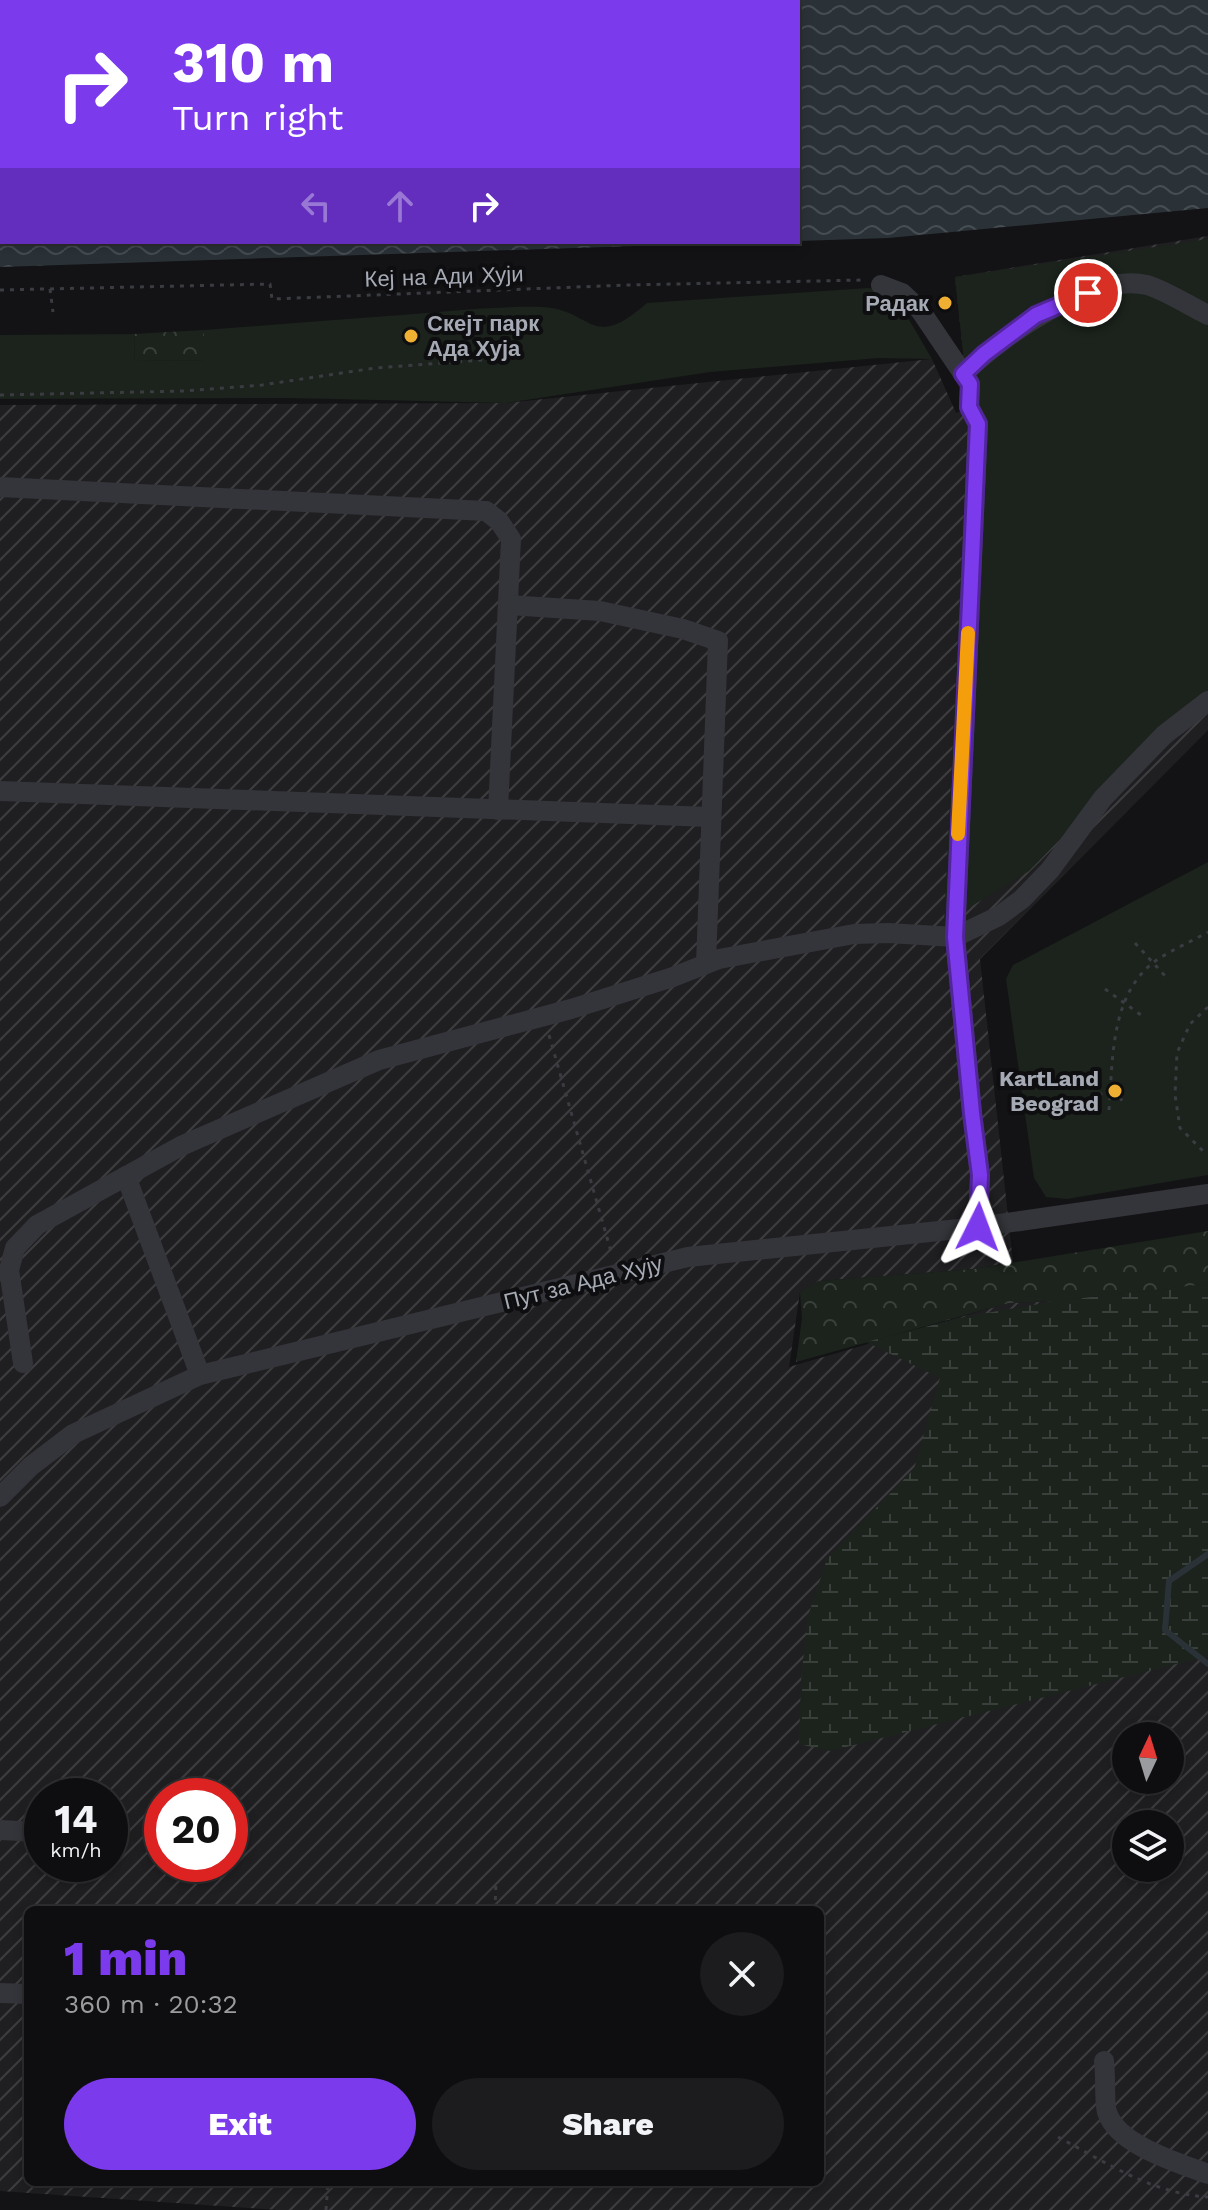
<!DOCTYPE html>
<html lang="en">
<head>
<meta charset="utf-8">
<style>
	body { margin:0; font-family:"Work Sans",sans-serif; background:#1c1c1e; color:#f1f3f6; height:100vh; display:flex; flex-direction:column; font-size:30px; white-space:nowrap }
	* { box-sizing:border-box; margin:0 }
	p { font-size:26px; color:#9b9c9f }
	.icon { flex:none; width:44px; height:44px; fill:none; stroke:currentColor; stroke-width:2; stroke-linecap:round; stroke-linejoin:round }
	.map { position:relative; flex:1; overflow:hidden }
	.details { position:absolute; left:24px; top:1906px; width:800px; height:280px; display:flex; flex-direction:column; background:#0e0e10; border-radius:12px; box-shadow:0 4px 12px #0003,0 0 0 2px #2e2e30 }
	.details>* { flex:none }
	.hud { position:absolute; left:0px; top:0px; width:800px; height:244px; box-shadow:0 4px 12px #0003,0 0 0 2px #2e2e30; background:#7c3aed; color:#fff; overflow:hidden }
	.needle { width:52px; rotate:4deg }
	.tools { position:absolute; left:1112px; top:1722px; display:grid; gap:16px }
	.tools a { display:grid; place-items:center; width:72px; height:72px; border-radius:50%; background:#0e0e10; box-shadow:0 4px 12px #0003,0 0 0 2px #2e2e30; font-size:40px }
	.speed { position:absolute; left:24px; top:1778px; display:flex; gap:16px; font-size:40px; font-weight:700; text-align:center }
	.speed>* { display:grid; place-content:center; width:104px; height:104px; border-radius:50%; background:#0e0e10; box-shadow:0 4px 12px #0003,0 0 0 2px #2e2e30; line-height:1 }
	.speed small { font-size:20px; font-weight:400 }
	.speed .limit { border:12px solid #d22; background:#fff; color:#111 }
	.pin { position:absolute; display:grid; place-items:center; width:68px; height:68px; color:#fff; margin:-34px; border:4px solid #fff; border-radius:50%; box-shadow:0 2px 8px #0007 }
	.me { position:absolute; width:88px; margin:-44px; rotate:3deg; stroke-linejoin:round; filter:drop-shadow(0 0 6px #0008) }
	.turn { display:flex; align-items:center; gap:28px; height:168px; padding:0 40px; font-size:36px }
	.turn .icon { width:104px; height:104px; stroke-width:2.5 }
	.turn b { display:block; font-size:56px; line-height:68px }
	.lanes { display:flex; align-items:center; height:76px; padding:0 40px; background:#0003; justify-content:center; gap:40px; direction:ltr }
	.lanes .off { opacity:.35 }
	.round { display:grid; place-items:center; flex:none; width:84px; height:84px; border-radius:42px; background:#1c1c1e }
	.headline { display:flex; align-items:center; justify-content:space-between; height:136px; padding:0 40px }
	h1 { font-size:48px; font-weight:800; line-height:60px; color:#7c3aed }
	.button { display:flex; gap:16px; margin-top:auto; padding:16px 40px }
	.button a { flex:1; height:92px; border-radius:48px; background:#7c3aed; color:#fff; font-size:32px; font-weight:800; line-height:92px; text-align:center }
	.button a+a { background:#1c1c1e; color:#f1f3f6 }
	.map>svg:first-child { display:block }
	.industrial { fill:url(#industrial-furrows); fill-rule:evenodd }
	.green { fill:#1b231c }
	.forest { fill:url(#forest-crowns) }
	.wetland { fill:url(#wetland-marsh) }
	.water { fill:url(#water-waves) }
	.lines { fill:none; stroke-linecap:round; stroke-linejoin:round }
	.stream { stroke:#2a3238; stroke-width:6 }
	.path { stroke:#3a3c41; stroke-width:3; stroke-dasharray:4 6; stroke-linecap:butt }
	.minor { stroke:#34353a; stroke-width:20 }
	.route-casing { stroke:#51269a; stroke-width:20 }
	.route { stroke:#7c3aed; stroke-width:14 }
	.slow { stroke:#f59e0b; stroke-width:14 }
	.poi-dot { fill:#eeaf32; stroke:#0e0e10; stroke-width:3 }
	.labels { text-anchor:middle; stroke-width:8; stroke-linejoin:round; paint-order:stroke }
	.street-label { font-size:22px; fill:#a5aab5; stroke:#0e0e10 }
	.poi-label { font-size:22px; font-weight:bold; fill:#a5aab5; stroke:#0e0e10; text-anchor:end }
</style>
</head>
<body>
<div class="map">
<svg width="1208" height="2210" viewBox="0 0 1208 2210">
	<defs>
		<pattern id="industrial-furrows" width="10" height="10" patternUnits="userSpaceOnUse" patternTransform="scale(2)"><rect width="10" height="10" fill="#1f1f22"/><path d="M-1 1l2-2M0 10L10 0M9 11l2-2" fill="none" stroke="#3d3d40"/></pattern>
		<pattern id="forest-crowns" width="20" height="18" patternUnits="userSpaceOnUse" patternTransform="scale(2)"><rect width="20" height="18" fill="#1b231c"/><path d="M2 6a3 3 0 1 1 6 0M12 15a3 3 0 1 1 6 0" fill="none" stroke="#39403b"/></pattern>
		<pattern id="wetland-marsh" width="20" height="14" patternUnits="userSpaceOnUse" patternTransform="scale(2)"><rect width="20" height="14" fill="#1b231c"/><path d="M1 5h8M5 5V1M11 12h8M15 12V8" fill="none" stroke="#39403b"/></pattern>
		<pattern id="water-waves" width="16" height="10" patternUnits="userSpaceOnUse" patternTransform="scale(2)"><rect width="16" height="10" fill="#2a3238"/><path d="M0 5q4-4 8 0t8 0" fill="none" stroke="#464d53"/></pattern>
	</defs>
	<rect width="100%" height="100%" fill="#131315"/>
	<path class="industrial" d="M1208,236V730L980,959L1013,1262L974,1269L819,1281L800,1292L789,1367L1009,1303L1056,1301L1208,1284V2210H278L0,2191V405L506,403L932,359L956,413L969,407L955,277ZM1126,1736H1170V1780H1126ZM42,1796H110V1864H42ZM162,1796H230V1864H162ZM1126,1824H1170V1868H1126ZM28,1910H820V2182H28Z"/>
	<g class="green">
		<polygon points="1208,239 1208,689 1029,871 944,923 969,407 955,277"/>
		<path d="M868,288L893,292L932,359L878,358L710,372L506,403L290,398L0,399V335L134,334L135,361L204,360V330C270,325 335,320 401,315C448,311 495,306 542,307C593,309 590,353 647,303Z"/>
		<polygon points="1208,862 1208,1175 1067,1199 1046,1197 1034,1178 1006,979 1013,965"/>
	</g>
	<g class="forest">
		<polygon points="204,330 204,360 135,361 134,334"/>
		<polygon points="1208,1231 1208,1284 1056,1301 1009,1303 796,1362 802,1319 800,1292 819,1281 974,1269"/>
	</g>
	<polygon class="wetland" points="1208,1284 1208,1656 830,1751 799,1744 801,1680 808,1616 827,1559 914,1469 940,1378 866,1342 964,1317 1056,1301"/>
	<polygon class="water" points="0,0 1208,0 1208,208 888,238 798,241 798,2 2,2 2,242 753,242 0,267"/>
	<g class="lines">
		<polyline class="stream" points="1208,1554 1169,1581 1165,1630 1208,1664"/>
		<g class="path">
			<polyline points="50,289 53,312"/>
			<polyline points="0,290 270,284 272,299 628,285 863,280"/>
			<polyline points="0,395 185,391 262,385 375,368 495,359"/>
			<polyline points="1135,943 1167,978"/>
			<polyline points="1105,989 1141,1015"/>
			<polyline points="1208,1007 1190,1024 1177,1053 1175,1095 1180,1128 1203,1151 1208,1151"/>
			<polyline points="549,1035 612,1255"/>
			<polyline points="1091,1102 1111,1086 1123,1102"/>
			<path d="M1109,1110C1113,1058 1110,992 1158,959C1174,949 1192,941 1208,932"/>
			<polyline points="495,1910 496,1881"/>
			<path d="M1058,2137C1105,2162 1153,2194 1208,2197"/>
			<polyline points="326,2210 328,2182"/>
		</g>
		<g class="minor">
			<polyline points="881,285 902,293 920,310 970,384 969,407 978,424 955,937 972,1113 980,1175 978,1227"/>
			<path d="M963,374C1001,337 1091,272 1147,285C1167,291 1189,306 1208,315"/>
			<polyline points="0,487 486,511 499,521 511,539 498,810"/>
			<polyline points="508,605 600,611 683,629 718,641 706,964"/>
			<polyline points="0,791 710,817"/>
			<polyline points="126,1176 200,1375"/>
			<polyline points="23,1363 9,1270 15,1248 37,1225 181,1146 379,1060 571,1009 673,977 719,959 854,934 888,933 955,937 999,916 1022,899 1050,870 1103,798 1164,735 1208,701"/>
			<polyline points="0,1497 31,1466 73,1434 200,1375 688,1257 978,1227 1208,1194"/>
			<polyline points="0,1830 39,1832"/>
			<polyline points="0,1993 28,1994"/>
			<path d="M1104,2061C1106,2073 1104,2104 1107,2112C1117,2145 1179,2163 1208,2174"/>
		</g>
	</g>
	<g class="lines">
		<g class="route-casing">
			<polyline id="route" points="978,1227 980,1175 972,1113 955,937 978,424 969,407 970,384 963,374 984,354 1036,315 1088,293"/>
		</g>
		<use href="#route" class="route"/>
		<polyline class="slow" points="958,834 968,633"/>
	</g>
	<g class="poi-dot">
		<circle cx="945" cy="303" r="8"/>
		<circle cx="411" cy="336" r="8"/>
		<circle cx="1115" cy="1091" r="8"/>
	</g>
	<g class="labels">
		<g class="street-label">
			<text transform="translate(444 276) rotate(-2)" y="8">Кеј на Ади Хуји</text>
			<text transform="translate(583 1282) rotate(-14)" y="8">Пут за Ада Хују</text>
		</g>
		<g class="poi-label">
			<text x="929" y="311">Радак</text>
			<text x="427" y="331" text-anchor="start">Скејт парк<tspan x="427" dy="25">Ада Хуја</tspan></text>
			<text x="1099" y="1086">KartLand<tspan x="1099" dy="25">Beograd</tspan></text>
		</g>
	</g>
</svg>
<div class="tools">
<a><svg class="needle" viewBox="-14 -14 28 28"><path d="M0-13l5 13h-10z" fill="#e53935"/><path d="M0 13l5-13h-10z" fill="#9b9c9f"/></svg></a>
<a><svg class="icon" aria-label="layers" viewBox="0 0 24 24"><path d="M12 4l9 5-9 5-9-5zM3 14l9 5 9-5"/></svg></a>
</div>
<div class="speed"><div>14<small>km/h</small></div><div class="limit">20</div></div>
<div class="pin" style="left:1088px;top:293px;background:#d93025"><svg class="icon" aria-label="arrive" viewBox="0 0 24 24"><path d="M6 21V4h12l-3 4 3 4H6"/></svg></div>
<svg class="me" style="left:978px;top:1227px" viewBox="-20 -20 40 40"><path d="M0-17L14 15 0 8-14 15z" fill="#7c3aed" stroke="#fff" stroke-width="4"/></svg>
<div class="hud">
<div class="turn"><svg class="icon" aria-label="right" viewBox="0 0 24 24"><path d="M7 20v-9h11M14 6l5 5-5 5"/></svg><div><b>310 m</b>Turn right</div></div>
<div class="lanes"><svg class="icon off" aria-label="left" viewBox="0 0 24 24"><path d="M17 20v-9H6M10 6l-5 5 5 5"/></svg><svg class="icon off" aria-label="ahead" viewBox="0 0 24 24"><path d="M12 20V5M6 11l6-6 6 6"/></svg><svg class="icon" aria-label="right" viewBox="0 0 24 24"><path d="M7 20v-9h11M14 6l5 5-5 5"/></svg></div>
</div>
<section class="details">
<div class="headline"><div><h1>1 min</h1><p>360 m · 20:32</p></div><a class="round"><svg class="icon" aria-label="close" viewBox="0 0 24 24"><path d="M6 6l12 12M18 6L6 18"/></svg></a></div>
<div class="button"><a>Exit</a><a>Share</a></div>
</section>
</div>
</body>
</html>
